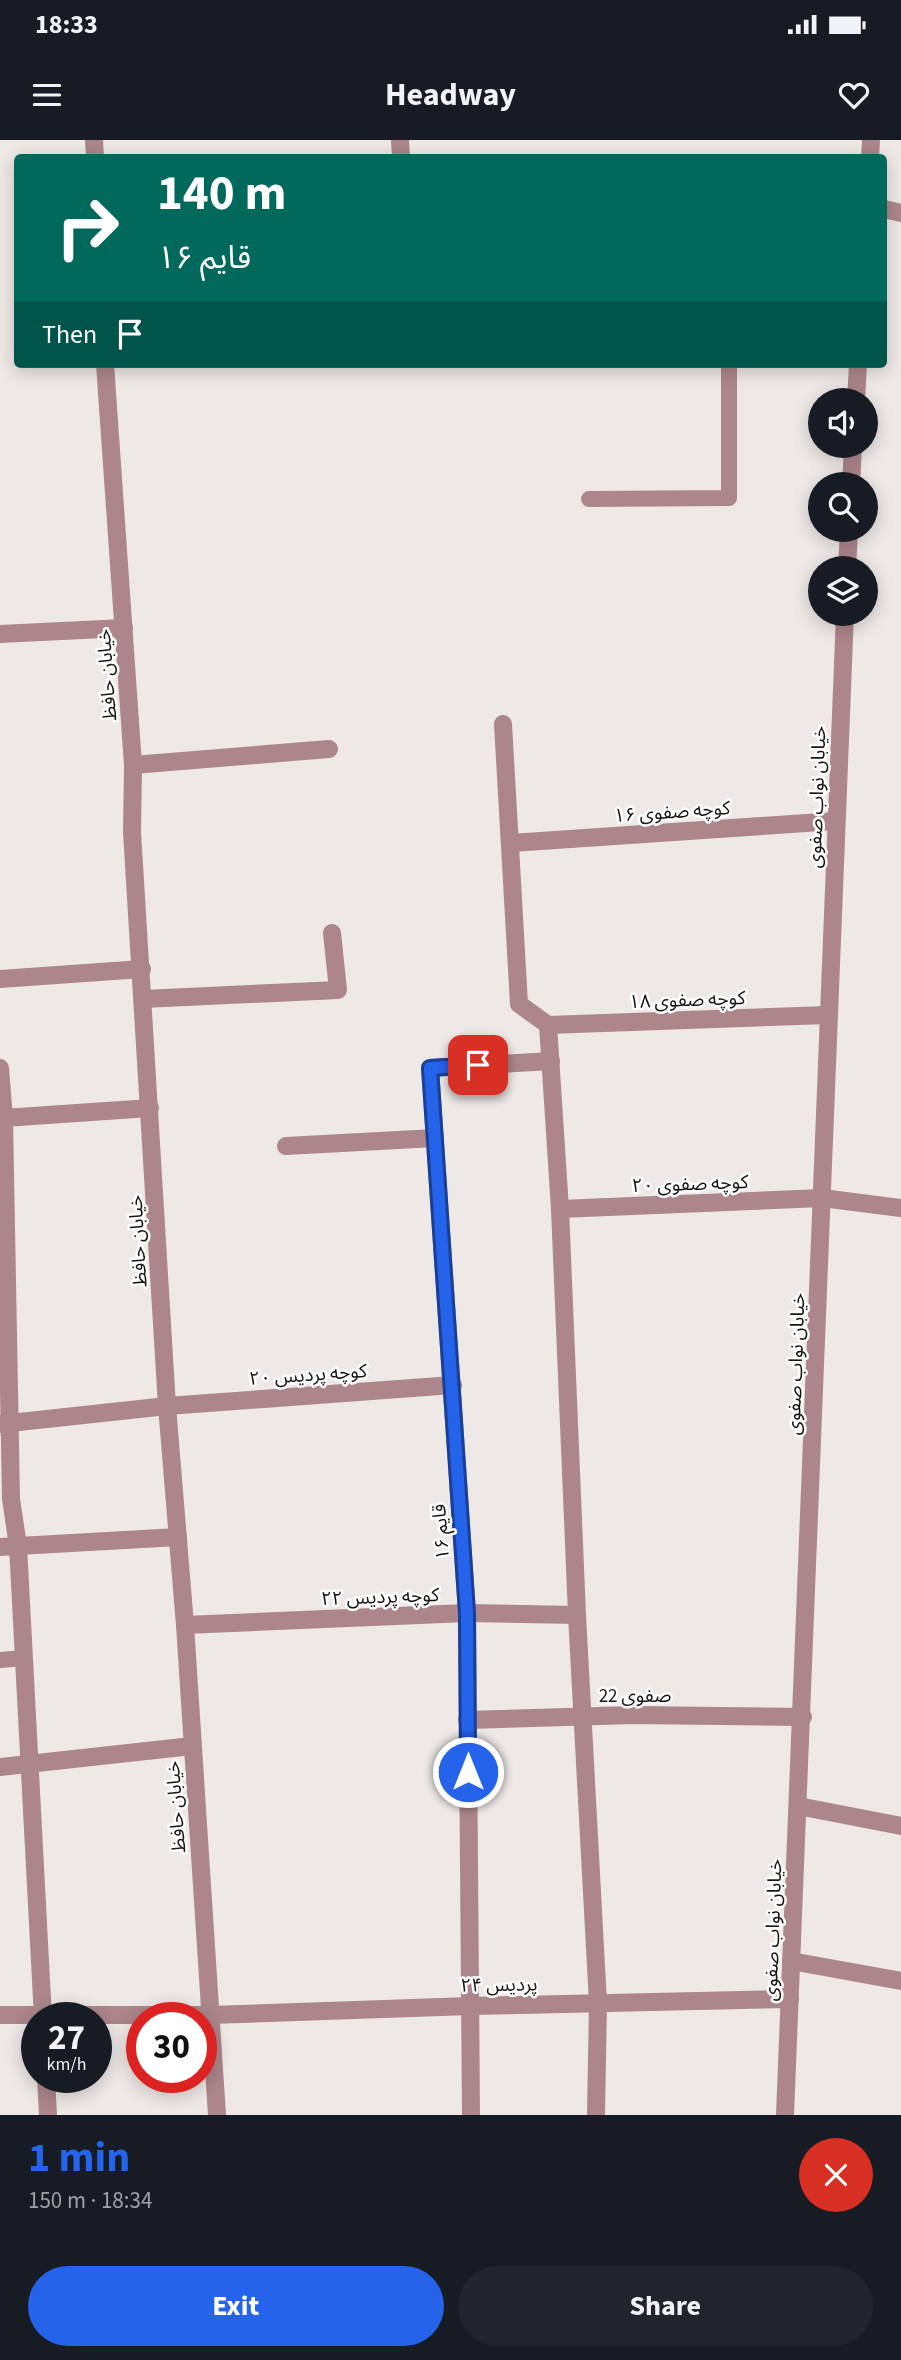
<!DOCTYPE html>
<html lang="en">
<head>
<meta charset="utf-8">
<style>
	body { margin:0; font-family:"Source Sans 3","Noto Sans Arabic",sans-serif; background:#20242c; color:#f1f3f6; height:100vh; display:flex; flex-direction:column; font-size:26px; white-space:nowrap }
	* { box-sizing:border-box; margin:0 }
	p { font-size:23px; color:#9ea1a6 }
	.icon { flex:none; width:38px; height:38px; fill:none; stroke:currentColor; stroke-width:2; stroke-linecap:round; stroke-linejoin:round }
	.map { position:relative; height:1975px; overflow:hidden }
	.side { display:flex; flex-direction:column; background:#171b24; flex:1 }
	.side>* { flex:none }
	.top-card { position:absolute; left:14px; top:14px; width:873px; height:214px; border-radius:7px; box-shadow:0 4px 18px #0003; background:#00695c; color:#fff; overflow:hidden }
	.fabs { position:absolute; left:808px; top:248px; display:grid; gap:14px }
	.fabs a { display:grid; place-items:center; width:70px; height:70px; border-radius:50%; background:#171b24; box-shadow:0 4px 18px #0003; font-size:35px }
	.speed { position:absolute; left:21px; top:1862px; display:flex; gap:14px; font-size:35px; font-weight:700; text-align:center }
	.speed>* { display:grid; place-content:center; width:91px; height:91px; border-radius:50%; background:#171b24; box-shadow:0 4px 18px #0003; line-height:1 }
	.speed small { font-size:18px; font-weight:400 }
	.speed .limit { border:10px solid #d22; background:#fff; color:#111 }
	.pin { position:absolute; display:grid; place-items:center; width:60px; height:60px; color:#fff; margin:-30px; border-radius:14px; box-shadow:0 4px 10px #0006 }
	.me { position:absolute; width:77px; margin:-38px; rotate:0deg; stroke-linejoin:round; filter:drop-shadow(0 0 5px #0008) }
	.turn { display:flex; align-items:center; gap:24px; height:147px; padding:0 28px; font-size:32px }
	.turn .icon { width:91px; height:91px; stroke-width:2.5 }
	.turn b { display:block; font-size:49px; line-height:60px }
	.then { display:flex; align-items:center; height:66px; padding:0 28px; background:#0003; gap:14px; font-size:26px }
	.round { display:grid; place-items:center; flex:none; width:74px; height:74px; border-radius:37px; background:#20242c }
	.head { display:flex; align-items:center; justify-content:space-between; height:119px; padding:0 28px }
	h1 { font-size:42px; font-weight:700; line-height:52px; color:#2563eb }
	.primary-button { display:flex; gap:14px; margin-top:auto; padding:14px 28px }
	.primary-button a { flex:1; height:80px; border-radius:42px; background:#2563eb; color:#fff; font-size:28px; font-weight:700; line-height:80px; text-align:center }
	.primary-button a+a { background:#20242c; color:#f1f3f6 }
	.status { display:flex; justify-content:space-between; align-items:center; height:49px; padding:0 35px; background:#171b24; direction:ltr }
	.status svg { height:19px; fill:currentColor }
	header { display:flex; justify-content:space-between; align-items:center; height:91px; padding:0 28px; background:#171b24; font-size:32px; font-weight:700 }
	.map>svg:first-child { display:block }
	.lines { fill:none; stroke-linecap:round; stroke-linejoin:round }
	.service { stroke:#ac868b; stroke-width:16 }
	.minor { stroke:#ac868b; stroke-width:18 }
	.tertiary { stroke:#ac868b; stroke-width:18 }
	.route-casing { stroke:#184099; stroke-width:18 }
	.route { stroke:#2563eb; stroke-width:12 }
	.labels { text-anchor:middle; stroke-width:5; stroke-linejoin:round; paint-order:stroke }
	.street-label { font-size:19px; fill:#181615; stroke:#fff }
</style>
</head>
<body>
<div class="status"><b>18:33</b><svg viewBox="0 0 49 12"><path d="M0 12V9h3v3zM5 12V6h3v6zM10 12V3h3v9zM15 12V0h3v12zM26 1h20v11H26zM47 4h2v5h-2z"/></svg></div>
<header><svg class="icon" aria-label="menu" viewBox="0 0 24 24"><path d="M4 6h16M4 12h16M4 18h16"/></svg>Headway<svg class="icon" aria-label="heart" viewBox="0 0 24 24"><path d="M12 20l-8-8c-3-5 5-10 8-4 3-6 11-1 8 4z"/></svg></header>
<div class="map">
<svg width="901" height="1975" viewBox="0 0 901 1975">
	<rect width="100%" height="100%" fill="#eee8e6"/>
	<g class="lines">
		<g class="service">
			<polyline points="589,359 729,358 729,224"/>
			<polyline points="0,1520 24,1518"/>
		</g>
		<g class="minor">
			<polyline points="400,0 401,18"/>
			<polyline points="0,494 124,488"/>
			<polyline points="503,584 519,864 548,885"/>
			<polyline points="133,625 329,609"/>
			<polyline points="511,703 836,681"/>
			<polyline points="0,839 142,829"/>
			<polyline points="143,859 338,850 332,793"/>
			<polyline points="548,885 560,1069 577,1475 598,1863 596,1975"/>
			<polyline points="548,885 828,875"/>
			<polyline points="0,928 4,978 11,1359 18,1406 43,1878"/>
			<polyline points="4,978 150,968"/>
			<polyline points="286,1006 435,998"/>
			<polyline points="560,1069 822,1058 901,1068"/>
			<polyline points="0,1284 167,1266 453,1245"/>
			<polyline points="0,1407 178,1397"/>
			<polyline points="185,1485 467,1473 577,1475"/>
			<polyline points="467,1580 633,1575 803,1577"/>
			<polyline points="0,1627 192,1606"/>
			<polyline points="798,1666 901,1686"/>
			<polyline points="791,1821 901,1841"/>
			<polyline points="0,1875 210,1875 470,1866 790,1859"/>
			<polyline points="46,1937 48,1975"/>
			<polyline points="471,1975 467,1473 430,928 551,921"/>
		</g>
		<g class="tertiary">
			<polyline points="94,0 95,18"/>
			<polyline points="870,18 871,0"/>
			<polyline points="884,69 901,73"/>
			<polyline points="105,224 133,625 132,692 167,1266 185,1485 217,1975"/>
			<polyline points="856,261 858,224"/>
			<polyline points="851,345 853,306"/>
			<polyline points="847,429 849,390"/>
			<polyline points="785,1975 845,474"/>
		</g>
	</g>
	<g class="lines">
		<g class="route-casing">
			<polyline id="route" points="468,1632 467,1473 430,928 478,925"/>
		</g>
		<use href="#route" class="route"/>
	</g>
	<g class="labels">
		<g class="street-label">
			<text transform="translate(106 535) rotate(-94)" y="7">خیابان حافظ</text>
			<text transform="translate(816 657) rotate(-88)" y="7">خیابان نواب صفوی</text>
			<text transform="translate(672 671) rotate(-4)" y="7">کوچه صفوی ۱۶</text>
			<text transform="translate(687 859) rotate(-2)" y="7">کوچه صفوی ۱۸</text>
			<text transform="translate(690 1043) rotate(-2)" y="7">کوچه صفوی ۲۰</text>
			<text transform="translate(137 1101) rotate(-93)" y="7">خیابان حافظ</text>
			<text transform="translate(795 1224) rotate(-88)" y="7">خیابان نواب صفوی</text>
			<text transform="translate(308 1234) rotate(-4)" y="7">کوچه پردیس ۲۰</text>
			<text transform="translate(440 1392) rotate(-94)" y="7">قایم ۱۶</text>
			<text transform="translate(380 1456) rotate(-2)" y="7">کوچه پردیس ۲۲</text>
			<text x="635" y="1562">صفوی 22</text>
			<text transform="translate(175 1667) rotate(-94)" y="7">خیابان حافظ</text>
			<text transform="translate(772 1790) rotate(-88)" y="7">خیابان نواب صفوی</text>
			<text transform="translate(499 1844) rotate(-1)" y="7">پردیس ۲۴</text>
		</g>
	</g>
</svg>
<div class="fabs">
<a><svg class="icon" aria-label="sound" viewBox="0 0 24 24"><path d="M4 9h4l5-4v14l-5-4H4zM17 9q2 3 0 6"/></svg></a>
<a><svg class="icon" aria-label="search" viewBox="0 0 24 24"><circle cx="10" cy="10" r="6"/><path d="M15 15l6 6"/></svg></a>
<a><svg class="icon" aria-label="layers" viewBox="0 0 24 24"><path d="M12 4l9 5-9 5-9-5zM3 14l9 5 9-5"/></svg></a>
</div>
<div class="speed"><div>27<small>km/h</small></div><div class="limit">30</div></div>
<div class="pin" style="left:478px;top:925px;background:#d93025"><svg class="icon" aria-label="arrive" viewBox="0 0 24 24"><path d="M6 21V4h12l-3 4 3 4H6"/></svg></div>
<svg class="me" style="left:468px;top:1632px" viewBox="-20 -20 40 40"><circle r="17" fill="#2563eb" stroke="#fff" stroke-width="3"/><path d="M0-11L8 9 0 5-8 9z" fill="#fff"/></svg>
<div class="top-card">
<div class="turn"><svg class="icon" aria-label="right" viewBox="0 0 24 24"><path d="M7 20v-9h11M14 6l5 5-5 5"/></svg><div><b>140 m</b>قایم ۱۶</div></div>
<div class="then">Then<svg class="icon" aria-label="arrive" viewBox="0 0 24 24"><path d="M6 21V4h12l-3 4 3 4H6"/></svg></div>
</div>
</div>
<section class="side">
<div class="head"><div><h1>1 min</h1><p>150 m · 18:34</p></div><a class="round" style="background:#d93025;color:#fff"><svg class="icon" aria-label="close" viewBox="0 0 24 24"><path d="M6 6l12 12M18 6L6 18"/></svg></a></div>
<div class="primary-button"><a>Exit</a><a>Share</a></div>
</section>
</body>
</html>
